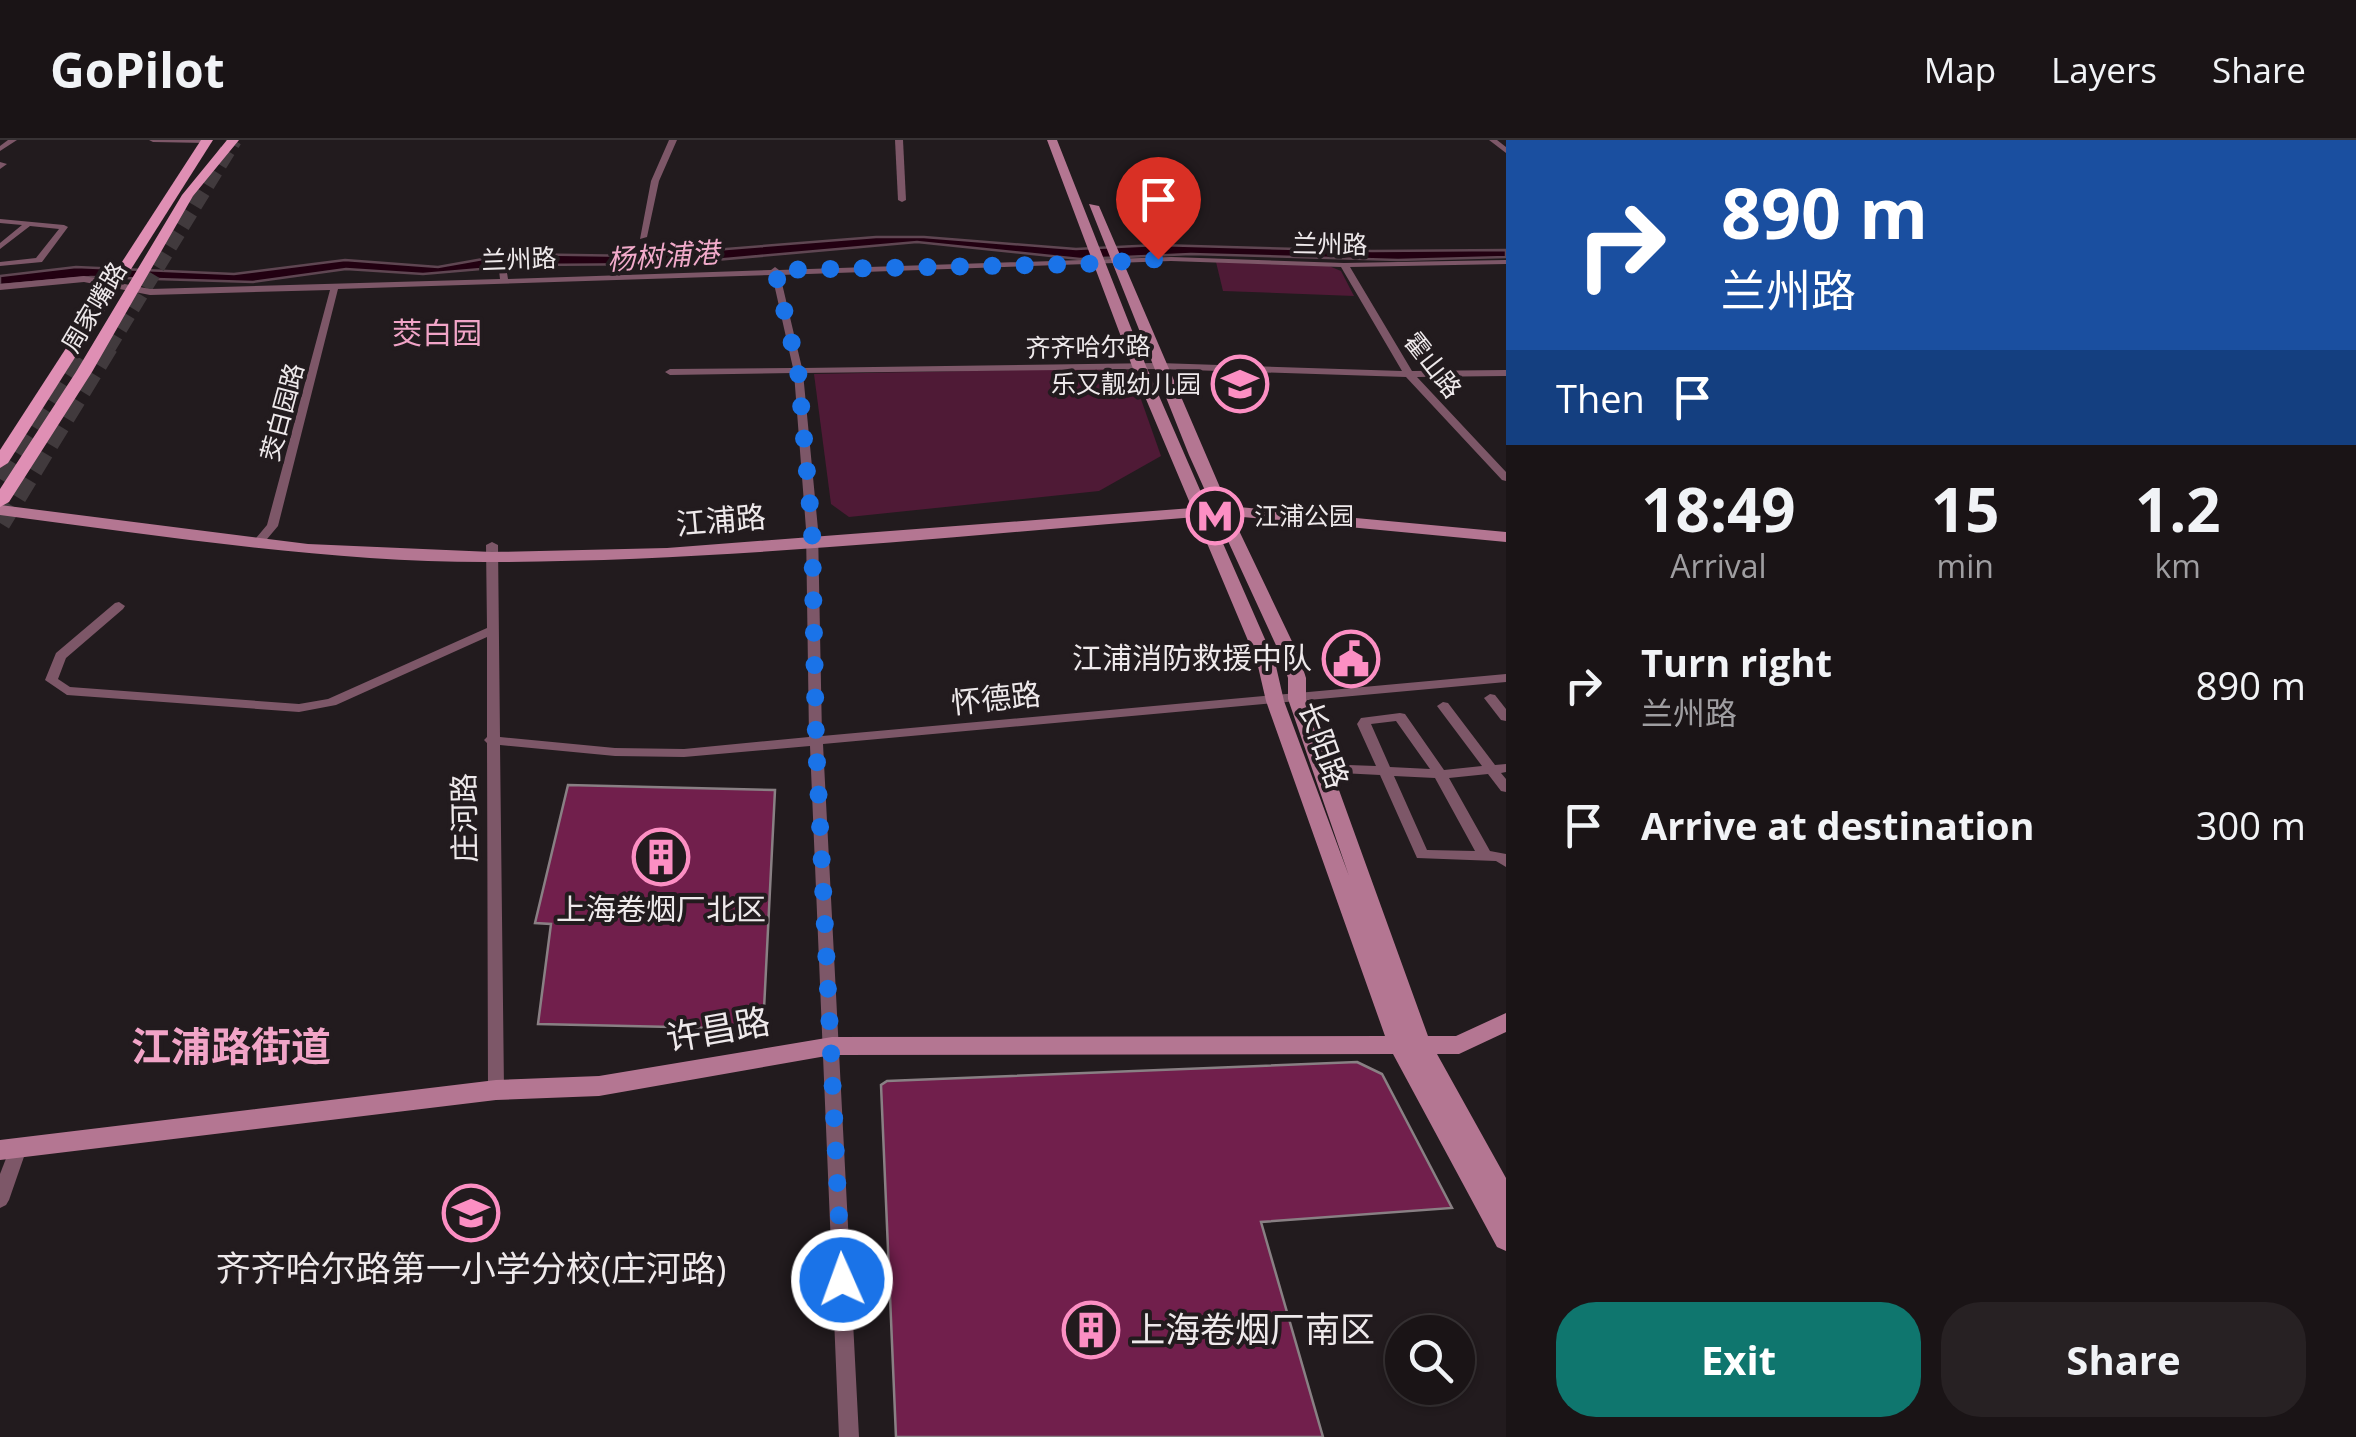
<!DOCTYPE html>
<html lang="en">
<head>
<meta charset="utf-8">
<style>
	body { margin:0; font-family:"Open Sans","Noto Sans SC",sans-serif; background:#272123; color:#f1f3f6; height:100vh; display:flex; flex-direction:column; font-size:38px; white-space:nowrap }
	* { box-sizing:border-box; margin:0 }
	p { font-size:32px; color:#9f9ea1 }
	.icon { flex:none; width:55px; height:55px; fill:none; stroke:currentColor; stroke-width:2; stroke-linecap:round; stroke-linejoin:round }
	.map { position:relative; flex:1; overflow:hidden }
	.details { display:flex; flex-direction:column; background:#1a1416; width:850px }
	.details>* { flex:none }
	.top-card { background:#1a4fa0; color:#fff; overflow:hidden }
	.fabs { position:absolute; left:1385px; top:1175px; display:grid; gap:20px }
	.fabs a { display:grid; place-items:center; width:90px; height:90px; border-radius:50%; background:#1a1416; box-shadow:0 2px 8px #0004,0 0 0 2px #383335; font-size:50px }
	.pin { position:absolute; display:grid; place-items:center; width:85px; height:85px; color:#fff; margin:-102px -42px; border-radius:50% 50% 50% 0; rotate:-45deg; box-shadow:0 0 10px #0007 }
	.pin .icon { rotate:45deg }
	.me { position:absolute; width:110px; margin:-55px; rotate:358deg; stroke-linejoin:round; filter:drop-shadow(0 0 8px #0008) }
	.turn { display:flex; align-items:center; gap:35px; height:210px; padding:0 50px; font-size:45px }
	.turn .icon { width:130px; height:130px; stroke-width:2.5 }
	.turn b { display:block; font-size:70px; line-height:85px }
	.then { display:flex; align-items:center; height:95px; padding:0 50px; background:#0003; gap:20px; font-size:38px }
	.eta { display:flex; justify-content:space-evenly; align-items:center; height:170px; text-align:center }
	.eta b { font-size:60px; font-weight:700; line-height:70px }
	.action { display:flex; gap:20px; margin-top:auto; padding:20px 50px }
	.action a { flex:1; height:115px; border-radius:40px; background:#0f766e; color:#fff; font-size:40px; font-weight:700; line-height:115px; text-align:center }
	.action a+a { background:#272123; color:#f1f3f6 }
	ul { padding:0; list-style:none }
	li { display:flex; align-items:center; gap:30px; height:140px; padding:0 50px }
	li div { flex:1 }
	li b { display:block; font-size:38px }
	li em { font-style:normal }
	header { display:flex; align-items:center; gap:60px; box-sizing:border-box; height:140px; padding:0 50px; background:#1a1416; border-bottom:2px solid #383335 }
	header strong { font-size:48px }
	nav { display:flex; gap:55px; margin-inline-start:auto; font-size:35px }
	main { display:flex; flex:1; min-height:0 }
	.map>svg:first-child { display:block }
	.green { fill:#4f1a36 }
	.water { fill:#201; stroke:#5f4652; stroke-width:2.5 }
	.building { fill:#711f4c; stroke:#898084; stroke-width:2.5 }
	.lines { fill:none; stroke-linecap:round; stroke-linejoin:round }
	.highway-tunnel-far1 { stroke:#413a3d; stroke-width:16; stroke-dasharray:16 8; stroke-linecap:butt }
	.highway-tunnel { stroke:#413a3d; stroke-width:21; stroke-dasharray:21 10; stroke-linecap:butt }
	.street { fill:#7d5768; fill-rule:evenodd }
	.secondary { fill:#b47692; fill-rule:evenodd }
	.primary { fill:#df8fb4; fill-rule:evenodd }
	.route { stroke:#1a73e8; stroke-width:18; stroke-dasharray:0 32.4 }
	.labels { text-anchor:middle; stroke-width:8; stroke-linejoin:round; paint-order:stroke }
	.far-street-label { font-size:25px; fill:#eee9eb; stroke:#221b1e }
	.far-poi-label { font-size:25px; fill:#eee9eb; stroke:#221b1e; text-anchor:end }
	.far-water-label { font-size:28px; font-style:italic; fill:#f2abcb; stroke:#221b1e }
	.far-quarter-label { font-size:30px; fill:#f1a4c7; stroke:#221b1e }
	.street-label { font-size:30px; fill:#eee9eb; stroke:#221b1e }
	.poi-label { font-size:30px; fill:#eee9eb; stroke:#221b1e; text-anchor:end }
	.near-street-label { font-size:35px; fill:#eee9eb; stroke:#221b1e }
	.near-poi-label { font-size:35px; fill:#eee9eb; stroke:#221b1e }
	.district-label { font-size:40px; font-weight:bold; fill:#f1a4c7; stroke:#221b1e }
</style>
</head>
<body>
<header>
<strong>GoPilot</strong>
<nav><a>Map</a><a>Layers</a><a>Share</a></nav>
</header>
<main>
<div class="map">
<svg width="1506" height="1297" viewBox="0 0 1506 1297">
	<rect width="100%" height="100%" fill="#221b1e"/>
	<g class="green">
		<polygon points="1216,122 1329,126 1341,131 1354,156 1223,151"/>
		<polygon points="1115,228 1131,231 1161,316 1099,351 849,377 831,364 814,234"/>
	</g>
	<polygon class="water" points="876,97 924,97 1076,109 1157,105 1372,111 1506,110 1506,117 1398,120 1191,114 1080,119 917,102 670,124 526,125 423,134 346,129 253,142 91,137 0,145 0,136 76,127 234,134 345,120 438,127 511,114 638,116"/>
	<g class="building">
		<polygon points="568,645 775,650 763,889 538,884 551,784 535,783"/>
		<polygon points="1357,922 1382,934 1452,1068 1261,1082 1323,1297 896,1297 881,945 887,941"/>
	</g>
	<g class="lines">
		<polyline class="highway-tunnel-far1" points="107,209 234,0"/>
		<g class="highway-tunnel">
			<polyline points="0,339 78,212"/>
			<polyline points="0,383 108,206"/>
		</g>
		<g class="street">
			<polygon points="8,0 17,0 0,11 0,6"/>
			<polygon points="149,0 209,0 210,1 206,3 153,2"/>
			<polygon points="669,0 677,0 659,41 647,97 640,99 651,41"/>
			<polygon points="895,0 903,0 906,60 902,62 898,60"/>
			<polygon points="1489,0 1497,0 1506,7 1506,13"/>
			<polygon points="0,22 7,24 0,29"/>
			<polygon points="0,79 64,85 68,87 42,122 0,126 0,122 36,118 59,89 30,86 0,109 0,103 22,85 0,83"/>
			<path d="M497,112L504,114L508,139L771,130L775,127L779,130L1171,117L1344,123L1506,120V124L1350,127L1412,231L1506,230V236L1417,237L1506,332V341L1502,340L1406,237L1159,229L803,233L818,389L822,596L1506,534V542L823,604L859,1297H839L810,606L684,617L615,616L500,605L504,950L502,955L496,957L490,955L488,950L487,603L484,600L487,597V497L336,565L299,572L67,555L45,540L56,513L115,463L119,462L125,466L123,469L66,518L58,539L70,547L299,564L328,559L487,488L486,405L492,402L498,405L500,597L615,608L684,609L809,597L806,389L794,233L670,235L665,232L670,229L793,228L772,135L338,149L278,386L262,405L258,406L252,403L267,385L330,150L150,155L84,142L0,150V144L84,136L150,149L500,139ZM1171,121L1341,127L1402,231L1159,223L802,228L780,135Z"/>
			<polygon points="1490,554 1495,555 1506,569 1506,581 1501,580 1484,558"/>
			<path d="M1443,562L1448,563L1495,625L1506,624V632L1501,633L1506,639V652L1501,651L1488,634L1449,638L1490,711L1506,714V727L1496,721L1417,718L1380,635L1321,632L1314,628L1321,624L1376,626L1357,584L1361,578L1400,573L1405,574L1444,630L1482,626L1437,566ZM1396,581L1430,629L1390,627L1371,584ZM1394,636L1435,638L1475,711L1427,710Z"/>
			<polygon points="18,1001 24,1003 27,1008 9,1060 6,1065 0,1068 0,1034 12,1003"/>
		</g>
		<path class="secondary" d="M1047,0H1057L1146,226L1207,366H1212L1189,315L1089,64L1099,66L1228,366L1506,392V402L1232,376L1299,516L1306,538V559L1428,896H1456L1506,873V892L1459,914H1437L1506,1038V1111L1497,1107L1393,914L832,915L599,956L496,960L0,1020V1000L496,940L599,936L832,897L1385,896L1266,561L1257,522L1196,377C963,395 729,421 495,422C329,423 164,396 0,375V365L308,404L492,412L667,408L1192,368L1132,226ZM1216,375L1281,516L1288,538V559L1349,736L1284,561L1275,522L1211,376Z"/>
		<g class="primary">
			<polygon points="201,0 213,0 8,323 0,328 0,310"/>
			<polygon points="227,0 239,0 193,56 92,232 9,362 0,367 0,349 76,232 182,55"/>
		</g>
	</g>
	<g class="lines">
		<polyline class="route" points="842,1140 816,602 812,389 798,230 775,130 1084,124 1158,119"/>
	</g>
	<defs>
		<g id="school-ring" transform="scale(2.875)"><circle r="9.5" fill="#221b1e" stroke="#fc8fc3" stroke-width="1.5"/><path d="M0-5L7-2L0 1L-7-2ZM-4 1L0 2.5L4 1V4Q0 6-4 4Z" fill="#fc8fc3"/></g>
		<g id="metro-ring" transform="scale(2.875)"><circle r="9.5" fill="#221b1e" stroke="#fc8fc3" stroke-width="1.5"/><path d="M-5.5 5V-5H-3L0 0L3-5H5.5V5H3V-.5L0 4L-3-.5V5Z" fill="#fc8fc3"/></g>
		<g id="civic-ring" transform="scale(2.875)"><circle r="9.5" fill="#221b1e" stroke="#fc8fc3" stroke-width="1.5"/><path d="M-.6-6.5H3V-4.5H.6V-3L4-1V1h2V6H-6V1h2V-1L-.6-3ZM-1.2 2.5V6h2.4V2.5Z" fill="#fc8fc3"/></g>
		<g id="building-ring" transform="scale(2.875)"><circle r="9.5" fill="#221b1e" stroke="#fc8fc3" stroke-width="1.5"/><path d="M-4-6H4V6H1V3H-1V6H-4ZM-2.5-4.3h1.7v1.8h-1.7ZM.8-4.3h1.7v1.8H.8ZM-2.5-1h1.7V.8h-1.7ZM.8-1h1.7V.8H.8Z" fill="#fc8fc3"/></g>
	</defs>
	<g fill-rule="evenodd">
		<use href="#school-ring" x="1240" y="244"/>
		<use href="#metro-ring" x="1215" y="376"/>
		<use href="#civic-ring" x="1351" y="519"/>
		<use href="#building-ring" x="661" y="717"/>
		<use href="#school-ring" x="471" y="1073"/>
		<use href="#building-ring" x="1091" y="1190"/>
	</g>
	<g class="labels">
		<g class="far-street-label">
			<text transform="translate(1330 104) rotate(1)" y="9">兰州路</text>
			<text transform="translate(519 119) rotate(-2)" y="9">兰州路</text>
			<text transform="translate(94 167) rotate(-59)" y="9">周家嘴路</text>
			<text transform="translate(1088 207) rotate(-1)" y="9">齐齐哈尔路</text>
			<text transform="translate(1433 225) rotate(52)" y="9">霍山路</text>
			<text transform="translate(282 272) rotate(-75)" y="9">茭白园路</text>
		</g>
		<g class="far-poi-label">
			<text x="1201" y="253">乐又靓幼儿园</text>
			<text x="1254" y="385" text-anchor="start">江浦公园</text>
		</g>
		<g class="far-water-label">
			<text transform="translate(663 116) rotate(-4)" y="10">杨树浦港</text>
		</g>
		<g class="far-quarter-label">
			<text x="437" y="204">茭白园</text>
		</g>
		<g class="street-label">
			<text transform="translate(721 381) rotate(-5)" y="10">江浦路</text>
			<text transform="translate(996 559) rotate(-6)" y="10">怀德路</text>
			<text transform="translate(1323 605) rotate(70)" y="10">长阳路</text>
			<text transform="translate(465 678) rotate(-91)" y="10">庄河路</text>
		</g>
		<g class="poi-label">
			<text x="1312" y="529">江浦消防救援中队</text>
			<text x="661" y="780" text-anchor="middle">上海卷烟厂北区</text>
		</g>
		<g class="near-street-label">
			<text transform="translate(718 890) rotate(-10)" y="12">许昌路</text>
		</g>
		<g class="near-poi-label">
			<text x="471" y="1141">齐齐哈尔路第一小学分校(庄河路)</text>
			<text x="1130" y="1202" text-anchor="start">上海卷烟厂南区</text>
		</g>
		<g class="district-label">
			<text x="231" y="921">江浦路街道</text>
		</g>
	</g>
</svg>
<div class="fabs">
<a><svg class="icon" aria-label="search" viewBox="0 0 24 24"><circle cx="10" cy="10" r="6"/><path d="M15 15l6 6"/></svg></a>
</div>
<div class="pin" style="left:1158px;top:119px;background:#d93025"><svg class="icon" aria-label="arrive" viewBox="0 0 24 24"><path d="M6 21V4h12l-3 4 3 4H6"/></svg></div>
<svg class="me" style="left:842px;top:1140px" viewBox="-20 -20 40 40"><circle r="17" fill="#1a73e8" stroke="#fff" stroke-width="3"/><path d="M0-11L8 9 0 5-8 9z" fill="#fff"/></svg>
</div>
<section class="details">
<div class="top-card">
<div class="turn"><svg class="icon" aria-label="right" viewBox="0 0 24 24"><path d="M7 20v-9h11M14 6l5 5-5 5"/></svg><div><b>890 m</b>兰州路</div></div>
<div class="then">Then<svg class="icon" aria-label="arrive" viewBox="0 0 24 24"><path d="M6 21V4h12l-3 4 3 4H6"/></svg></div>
</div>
<div class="eta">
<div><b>18:49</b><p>Arrival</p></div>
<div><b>15</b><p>min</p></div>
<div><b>1.2</b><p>km</p></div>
</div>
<ul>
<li><svg class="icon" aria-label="right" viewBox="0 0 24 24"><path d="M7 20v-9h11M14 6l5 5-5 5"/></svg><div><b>Turn right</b><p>兰州路</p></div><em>890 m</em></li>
<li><svg class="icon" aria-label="arrive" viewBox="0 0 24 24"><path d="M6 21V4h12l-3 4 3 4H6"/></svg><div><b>Arrive at destination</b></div><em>300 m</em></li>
</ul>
<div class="action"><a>Exit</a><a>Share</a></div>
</section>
</main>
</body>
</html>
